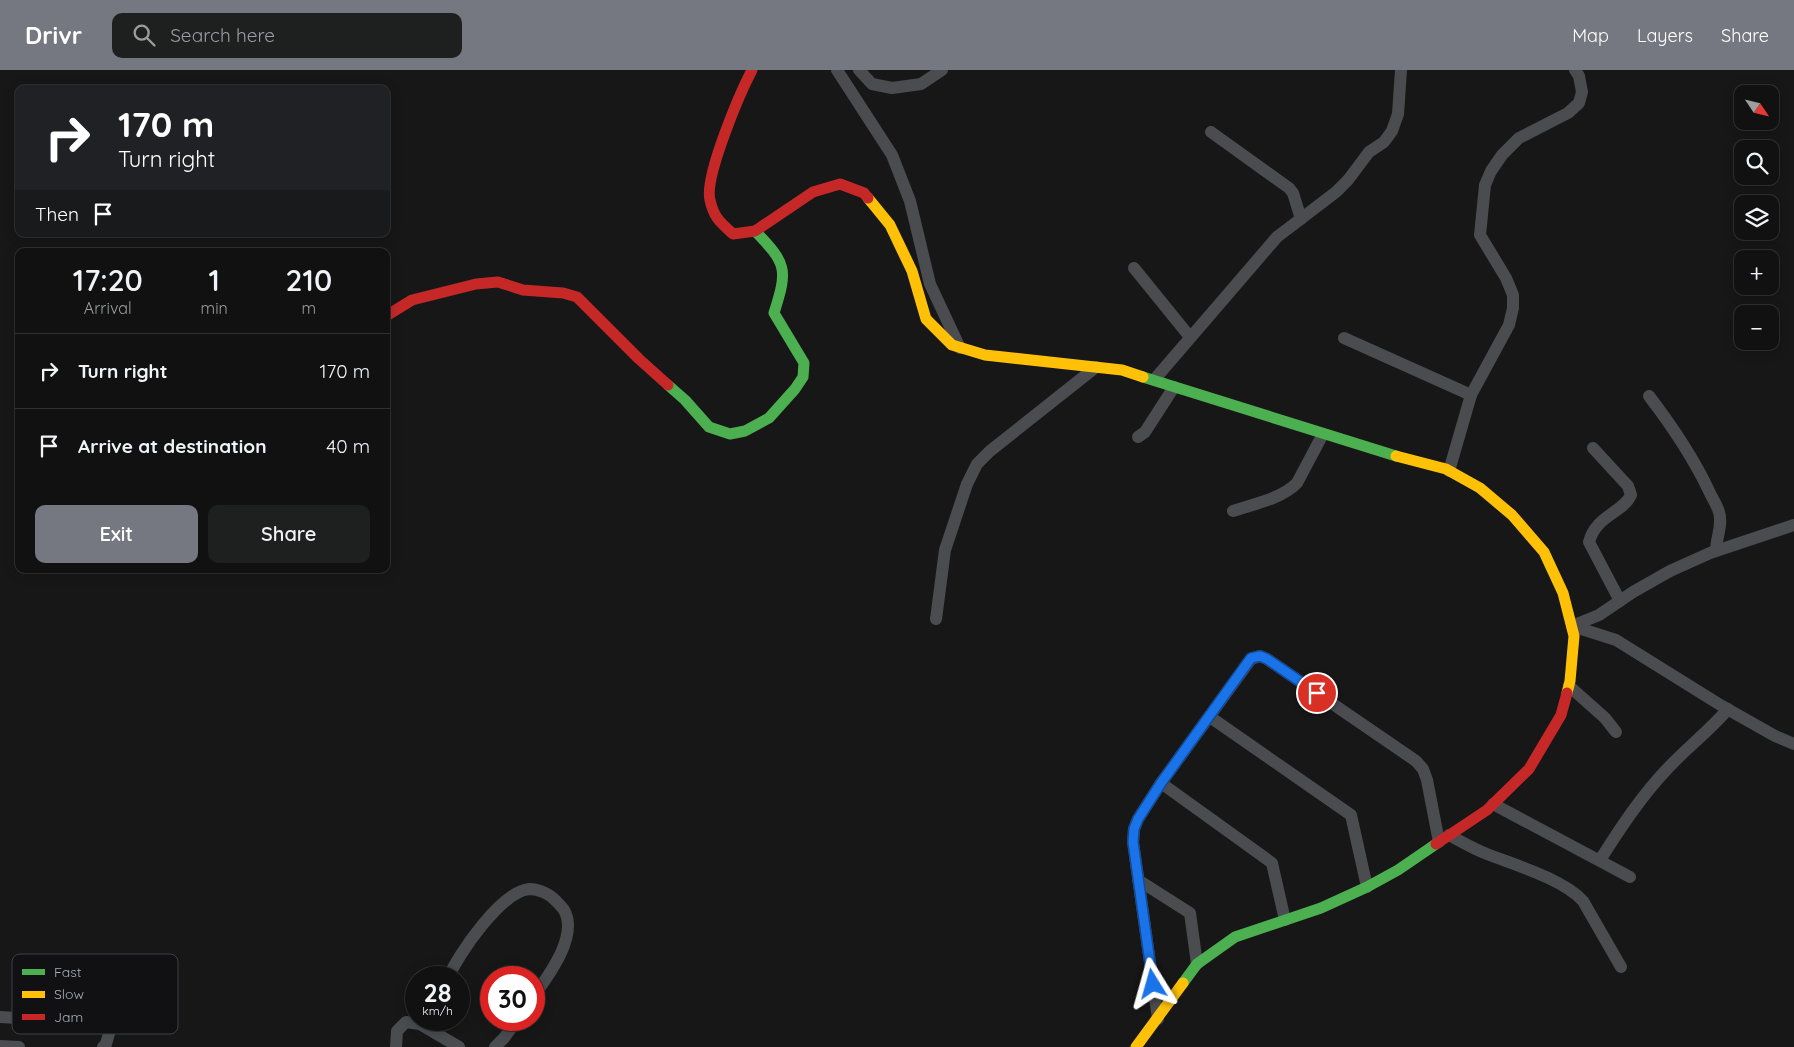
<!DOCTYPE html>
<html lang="en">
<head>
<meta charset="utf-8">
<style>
	body { margin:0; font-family:Quicksand,sans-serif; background:#1e1f1f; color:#f1f3f6; height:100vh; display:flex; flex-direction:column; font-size:19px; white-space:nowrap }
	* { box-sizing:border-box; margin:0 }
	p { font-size:16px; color:#9c9d9f }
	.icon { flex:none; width:28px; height:28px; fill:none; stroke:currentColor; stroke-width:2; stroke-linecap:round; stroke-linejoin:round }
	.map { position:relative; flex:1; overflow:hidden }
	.details { position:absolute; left:15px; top:178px; width:375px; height:325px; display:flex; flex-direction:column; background:#111; border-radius:10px; box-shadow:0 2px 12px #0003,0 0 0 1px #303131 }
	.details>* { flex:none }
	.hud { position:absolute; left:15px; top:15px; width:375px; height:152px; border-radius:10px; box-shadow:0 2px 12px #0003,0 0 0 1px #303131; background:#202124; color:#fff; overflow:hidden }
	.needle { width:32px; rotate:125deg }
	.fabs { position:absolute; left:1734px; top:15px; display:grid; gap:10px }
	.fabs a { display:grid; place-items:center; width:45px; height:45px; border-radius:10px; background:#111; box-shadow:0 2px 12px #0003,0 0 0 1px #303131; font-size:25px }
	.speed { position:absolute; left:405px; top:896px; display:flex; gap:10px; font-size:25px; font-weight:700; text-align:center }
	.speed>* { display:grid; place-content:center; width:65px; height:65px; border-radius:50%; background:#111; box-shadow:0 2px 12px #0003,0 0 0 1px #303131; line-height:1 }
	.speed small { font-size:12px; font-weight:400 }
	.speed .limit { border:8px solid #d22; background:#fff; color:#111 }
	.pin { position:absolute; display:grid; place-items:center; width:42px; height:42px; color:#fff; margin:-21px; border:2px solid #fff; border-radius:50%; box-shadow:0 1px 5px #0007 }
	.me { position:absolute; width:55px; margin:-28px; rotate:352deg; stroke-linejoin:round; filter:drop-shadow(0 0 4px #0008) }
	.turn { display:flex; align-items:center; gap:18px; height:105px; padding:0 20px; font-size:22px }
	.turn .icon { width:65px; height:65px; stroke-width:2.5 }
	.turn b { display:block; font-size:35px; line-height:42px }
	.then { display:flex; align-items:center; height:48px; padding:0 20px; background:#0003; gap:10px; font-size:19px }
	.eta { display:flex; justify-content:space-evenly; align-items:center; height:85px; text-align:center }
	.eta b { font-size:30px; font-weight:600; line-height:35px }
	.cta { display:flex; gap:10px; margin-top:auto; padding:10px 20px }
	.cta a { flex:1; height:58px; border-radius:10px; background:#757880; color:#fff; font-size:20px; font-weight:600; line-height:58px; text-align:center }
	.cta a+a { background:#1e1f1f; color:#f1f3f6 }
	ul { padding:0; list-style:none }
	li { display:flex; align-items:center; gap:15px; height:75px; padding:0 20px; border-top:1px solid #303131 }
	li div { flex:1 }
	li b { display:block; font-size:19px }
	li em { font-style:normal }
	header { display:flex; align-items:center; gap:30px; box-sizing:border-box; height:70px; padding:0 25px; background:#757880; color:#fff }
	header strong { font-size:24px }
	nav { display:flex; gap:28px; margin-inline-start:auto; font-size:18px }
	.search { width:350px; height:45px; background:#1e1f1f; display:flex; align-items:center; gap:12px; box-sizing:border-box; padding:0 18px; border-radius:10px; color:#9c9d9f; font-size:19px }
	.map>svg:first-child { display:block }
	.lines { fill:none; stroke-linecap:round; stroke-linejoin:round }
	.street { stroke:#4b4c50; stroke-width:12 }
	.fast { stroke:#4caf50; stroke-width:11 }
	.slow { stroke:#ffc107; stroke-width:11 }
	.jam { stroke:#c62828; stroke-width:11 }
	.route-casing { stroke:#114b97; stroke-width:12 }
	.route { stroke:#1a73e8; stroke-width:9 }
	.key { fill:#111113; stroke:#3e4045; stroke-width:1 }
	.key-label { font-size:14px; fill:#a8adb8 }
</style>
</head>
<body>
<header>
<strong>Drivr</strong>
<div class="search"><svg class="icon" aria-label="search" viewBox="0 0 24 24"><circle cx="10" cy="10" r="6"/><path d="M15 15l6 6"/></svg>Search here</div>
<nav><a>Map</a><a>Layers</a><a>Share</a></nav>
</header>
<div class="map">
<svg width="1794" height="977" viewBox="0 0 1794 977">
	<rect width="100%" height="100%" fill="#171717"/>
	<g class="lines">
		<g class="street">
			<polyline points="837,0 892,85 910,131 930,214 960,278"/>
			<polyline points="859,0 872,14 892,18 921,14 942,0"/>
			<polyline points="1211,62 1289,118 1293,123 1301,149"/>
			<polyline points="1134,198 1190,267"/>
			<polyline points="1344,268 1471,325"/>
			<polyline points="1154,310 1277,167 1336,122 1348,110 1369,82 1384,72 1392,61 1398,44 1401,0"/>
			<path d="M1649,326C1672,356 1693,387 1709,421C1712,428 1717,435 1719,442C1723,455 1716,468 1716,481"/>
			<polyline points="1138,367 1145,362 1174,317"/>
			<path d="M1593,378L1628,416L1631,425C1623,443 1596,445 1589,472L1620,531"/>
			<polyline points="1449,401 1471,325 1509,255 1513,238 1513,225 1506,208 1480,165 1485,115 1491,101 1502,85 1519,68 1568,43 1579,33 1582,22 1579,6 1575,0"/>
			<path d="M1233,441C1254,434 1281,429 1297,413L1323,364"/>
			<polyline points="936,549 945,480 967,414 977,394 990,381 1096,297"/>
			<polyline points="1572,556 1616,570 1722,636 1775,666 1794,674"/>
			<polyline points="1572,556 1599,545 1633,522 1670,501 1710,483 1794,455"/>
			<polyline points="1569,616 1605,648 1616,662"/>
			<polyline points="1210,647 1351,745 1367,817"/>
			<polyline points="1161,713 1272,793 1285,850"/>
			<polyline points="1493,734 1630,807"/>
			<path d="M1449,765C1462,772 1474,779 1487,784C1515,795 1563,809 1583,831L1621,897"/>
			<path d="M1600,790C1621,757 1642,725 1669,697C1688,677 1710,660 1728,639"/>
			<polyline points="1138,810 1190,843 1197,894"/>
			<path d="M448,908C459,883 501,822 529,819C539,819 550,824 556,831C559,834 562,837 564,840C579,866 548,906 534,926"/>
			<polyline points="0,947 103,953 110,960 106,974 103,977"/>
			<polyline points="1158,949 1133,772 1134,759 1138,749 1161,713 1251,589 1260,586 1267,589 1416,691 1423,699 1427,710 1439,772"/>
			<polyline points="0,976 19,977"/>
			<polyline points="396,977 397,961 406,952 420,954 459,977"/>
			<polyline points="495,977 504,968 517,950"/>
		</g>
		<g class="fast">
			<polyline points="1143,307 1396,386"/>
			<path d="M668,315L685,330L709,357L730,364L745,361L769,348L795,319L803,307L804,293L774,243C788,199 787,194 755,161"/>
			<polyline points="1183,913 1197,894 1235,867 1321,838 1367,817 1398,800 1436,774"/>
		</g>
		<g class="slow">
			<polyline points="868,128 890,155 912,201 926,249 952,275 985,285 1122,300 1143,307"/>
			<polyline points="1396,386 1446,399 1480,418 1512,445 1544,482 1563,523 1574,566 1570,611 1567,623"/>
			<polyline points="1136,977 1183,913"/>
		</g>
		<g class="jam">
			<path d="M752,0C740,23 704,107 710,130C714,148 720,152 733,164L755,161L813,122L840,114L864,123L868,128"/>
			<polyline points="386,246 412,230 476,214 498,212 523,220 563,223 577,227 639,289 668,315"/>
			<polyline points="1436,774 1487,740 1529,699 1561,645 1567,623"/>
		</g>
	</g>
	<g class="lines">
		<g class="route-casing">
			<polyline id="route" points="1153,914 1133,772 1134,759 1138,749 1161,713 1251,588 1260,586 1267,589 1317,623"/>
		</g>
		<use href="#route" class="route"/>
	</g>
	<rect x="12" y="884" width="166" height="80" rx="8" class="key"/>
	<rect x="22" y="899" width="23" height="6" fill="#4caf50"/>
	<rect x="22" y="921" width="23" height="7" fill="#ffc107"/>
	<rect x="22" y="944" width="23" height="6" fill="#c62828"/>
	<g class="key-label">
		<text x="54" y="907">Fast</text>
		<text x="54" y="929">Slow</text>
		<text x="54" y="952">Jam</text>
	</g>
</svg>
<div class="fabs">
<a><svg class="needle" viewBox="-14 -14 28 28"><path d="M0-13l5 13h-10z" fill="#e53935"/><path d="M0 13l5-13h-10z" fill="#9c9d9f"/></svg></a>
<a><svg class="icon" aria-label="search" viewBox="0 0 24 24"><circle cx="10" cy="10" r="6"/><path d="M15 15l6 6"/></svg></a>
<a><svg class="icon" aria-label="layers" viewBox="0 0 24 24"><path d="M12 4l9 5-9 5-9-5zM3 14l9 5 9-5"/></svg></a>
<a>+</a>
<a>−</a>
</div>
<div class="speed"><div>28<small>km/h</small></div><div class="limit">30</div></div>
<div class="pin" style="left:1317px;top:623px;background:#d93025"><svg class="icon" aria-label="arrive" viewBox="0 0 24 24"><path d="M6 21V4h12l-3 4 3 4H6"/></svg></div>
<svg class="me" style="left:1153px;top:914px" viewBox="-20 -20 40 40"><path d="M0-17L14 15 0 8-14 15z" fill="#1a73e8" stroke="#fff" stroke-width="4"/></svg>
<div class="hud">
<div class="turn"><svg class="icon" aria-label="right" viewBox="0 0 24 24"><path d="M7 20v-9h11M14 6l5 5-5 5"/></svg><div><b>170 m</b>Turn right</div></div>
<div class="then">Then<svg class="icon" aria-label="arrive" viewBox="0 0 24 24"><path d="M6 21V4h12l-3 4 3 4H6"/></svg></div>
</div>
<section class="details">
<div class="eta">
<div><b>17:20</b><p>Arrival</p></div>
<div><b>1</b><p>min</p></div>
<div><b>210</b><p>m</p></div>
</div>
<ul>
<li><svg class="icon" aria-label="right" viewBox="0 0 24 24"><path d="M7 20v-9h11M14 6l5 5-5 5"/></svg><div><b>Turn right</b></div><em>170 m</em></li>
<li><svg class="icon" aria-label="arrive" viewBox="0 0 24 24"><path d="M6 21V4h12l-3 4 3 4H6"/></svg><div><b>Arrive at destination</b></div><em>40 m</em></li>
</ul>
<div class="cta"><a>Exit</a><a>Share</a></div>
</section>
</div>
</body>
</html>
